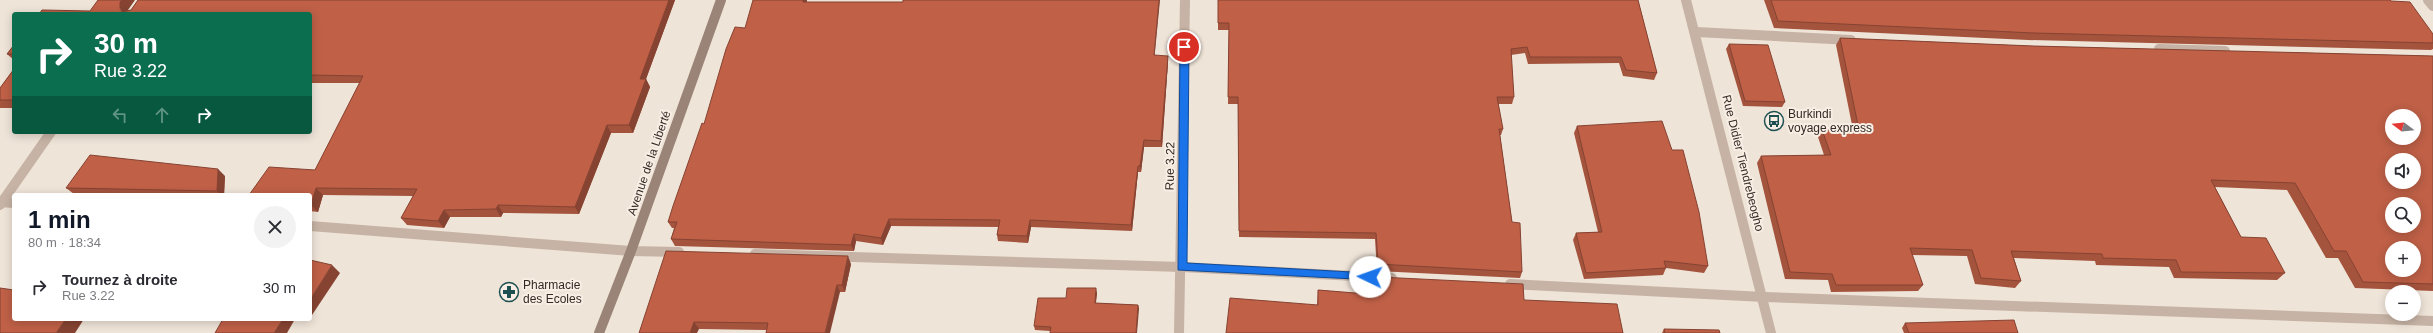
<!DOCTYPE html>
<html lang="fr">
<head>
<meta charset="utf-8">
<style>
	body { margin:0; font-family:Arial,sans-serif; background:#f2f2f3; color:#2b2b33; height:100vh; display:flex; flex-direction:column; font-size:15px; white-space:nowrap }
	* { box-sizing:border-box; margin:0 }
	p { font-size:13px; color:#7c7c81 }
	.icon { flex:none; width:22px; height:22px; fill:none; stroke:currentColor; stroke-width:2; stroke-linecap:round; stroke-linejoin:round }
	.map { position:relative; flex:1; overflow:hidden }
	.details { position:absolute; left:12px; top:193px; width:300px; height:128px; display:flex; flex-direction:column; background:#fff; border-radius:4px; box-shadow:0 2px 10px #0003 }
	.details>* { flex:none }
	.banner { position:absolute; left:12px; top:12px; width:300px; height:122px; border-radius:4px; box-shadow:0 2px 10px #0003; background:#0b6e4f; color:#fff; overflow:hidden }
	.needle { width:26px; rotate:286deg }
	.buttons { position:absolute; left:2385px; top:109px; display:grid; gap:8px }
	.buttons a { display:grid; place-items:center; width:36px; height:36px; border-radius:50%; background:#fff; box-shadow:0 2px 10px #0003; font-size:20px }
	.pin { position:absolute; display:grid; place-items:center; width:34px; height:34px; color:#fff; margin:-17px; border:2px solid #fff; border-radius:50%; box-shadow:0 1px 4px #0007 }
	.me { position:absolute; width:44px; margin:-22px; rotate:273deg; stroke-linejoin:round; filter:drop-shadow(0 0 3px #0008) }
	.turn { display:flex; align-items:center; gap:14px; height:84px; padding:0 16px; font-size:18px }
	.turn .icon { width:52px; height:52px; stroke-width:2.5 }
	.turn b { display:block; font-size:28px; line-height:34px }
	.lanes { display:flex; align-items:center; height:38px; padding:0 16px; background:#0003; justify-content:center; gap:20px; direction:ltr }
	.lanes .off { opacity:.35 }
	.round { display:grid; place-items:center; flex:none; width:42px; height:42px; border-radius:21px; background:#f2f2f3 }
	.summary { display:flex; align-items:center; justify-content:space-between; height:68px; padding:0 16px }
	h1 { font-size:24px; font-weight:800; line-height:30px; color:#111827 }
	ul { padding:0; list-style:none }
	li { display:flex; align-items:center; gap:12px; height:52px; padding:0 16px }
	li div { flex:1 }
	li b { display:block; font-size:15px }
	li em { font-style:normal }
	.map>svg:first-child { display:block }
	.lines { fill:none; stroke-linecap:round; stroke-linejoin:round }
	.street { stroke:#c6b3a5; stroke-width:10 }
	.secondary { stroke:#9a8377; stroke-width:10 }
	.wall { fill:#a4533d }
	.shaded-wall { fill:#864332 }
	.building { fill:#bf6047; stroke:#864332; fill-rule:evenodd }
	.route { fill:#1a73e8; stroke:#114b97 }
	.labels { text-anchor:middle; stroke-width:4; stroke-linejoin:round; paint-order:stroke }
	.poi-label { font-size:12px; fill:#332a26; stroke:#f8eee4; text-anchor:start }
	.street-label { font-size:12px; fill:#332a26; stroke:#f8eee4 }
</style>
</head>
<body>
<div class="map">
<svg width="2433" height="333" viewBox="0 0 2433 333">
	<rect width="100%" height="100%" fill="#efe4d8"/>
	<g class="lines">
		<g class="street">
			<polyline points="1686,0 1771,333"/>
			<polyline points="2428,0 2433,6"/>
			<polyline points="1696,32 1851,40"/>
			<polyline points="2159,49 2225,51"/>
			<polyline points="0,202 14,203"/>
			<polyline points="0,205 51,132"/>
			<polyline points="310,226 631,251 679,252"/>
			<polyline points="755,254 1182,267 1392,278"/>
			<polyline points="1510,284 1764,297 2433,321"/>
			<polyline points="1179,333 1185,0"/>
		</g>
		<polyline class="secondary" points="599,333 631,251 721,0"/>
	</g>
	<g class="wall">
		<polygon points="138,0 675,0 646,79 650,87 633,133 611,133 579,214 503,213 501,217 450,217 444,228 407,225 401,218 413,196 323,195 318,212 310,211 310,195 315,170 360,83 310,83 310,14 90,11 131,10"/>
		<polygon points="807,0 807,2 1155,55 1168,62 1162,147 1144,147 1141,172 1138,172 1132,231 1031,227 1028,243 998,241 997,235 998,227 891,226 883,245 856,241 854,251 675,246 671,239 674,228 672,228 668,222 704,124 745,28"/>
		<polygon points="1218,0 1638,0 1657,73 1654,80 1623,76 1619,63 1528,64 1525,53 1511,55 1514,97 1512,104 1498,104 1503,129 1501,135 1500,135 1512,222 1522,272 1520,278 1377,271 1375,239 1239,237 1238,104 1228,104 1229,30 1218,30"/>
		<polygon points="1764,0 2390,0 2433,34 2433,49 2431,50 2028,40 1774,28"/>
		<polygon points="1840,38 2033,46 2433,56 2433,291 2355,288 2338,258 2326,258 2287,190 2215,187 2241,237 2285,273 2277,280 2174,278 2169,267 2096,265 2095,261 2014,258 2021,281 2015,288 1975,284 1967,256 1912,255 1923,285 1918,291 1831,292 1828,280 1785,279 1757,163 1761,156 1824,155 1818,137 1822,130 1853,130 1836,45"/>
		<polygon points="1729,44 1785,102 1782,107 1743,106 1726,49"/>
		<polygon points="14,45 14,60 7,54"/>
		<polygon points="14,69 14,108 0,108 0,88"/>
		<polygon points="1577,126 1708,266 1704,273 1666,268 1663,275 1584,279 1573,240 1576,233 1598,232 1574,133"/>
		<polygon points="225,176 224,195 107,195 74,194 66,188"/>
		<polygon points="851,264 845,292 840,292 766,330 699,329 639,333"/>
		<polygon points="1379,277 1524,300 1623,333 1317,305 1318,290 1378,295 1378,284"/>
		<polygon points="1097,293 1096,303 1138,305 1139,309 1050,331 1035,330 1034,326 1066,298"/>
		<polygon points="1905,323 2018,333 1904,333 1902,328"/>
		<polygon points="1664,329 1720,333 1662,333"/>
	</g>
	<g class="shaded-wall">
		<polygon points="122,0 135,0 128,10 127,14 124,14 120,8 120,2"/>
		<polygon points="669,0 675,0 646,79 650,87 633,133 629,125 640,79"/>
		<polygon points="803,0 807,0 805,9 803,2"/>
		<polygon points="1159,0 1160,0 1154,62 1154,55"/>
		<polygon points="1168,56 1168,62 1162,147 1161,141"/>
		<polygon points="607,125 611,133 579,214 575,207"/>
		<polygon points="1144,140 1144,147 1141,172 1140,166"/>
		<polygon points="1138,166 1138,172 1132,231 1131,225"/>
		<polygon points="218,169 225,176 224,195 221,195 217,191"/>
		<polygon points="316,188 323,195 318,212 311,205"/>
		<polygon points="498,205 503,213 501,217 496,209"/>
		<polygon points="444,210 450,217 444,228 438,221"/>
		<polygon points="889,219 891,226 883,245 881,238"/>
		<polygon points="1030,220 1031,227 1028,243 1027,236"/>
		<polygon points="854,234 856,241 854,251 851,245"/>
		<polygon points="848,256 851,264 845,292 842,285"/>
		<polygon points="332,265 340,273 312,315 310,313 310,300"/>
		<polygon points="837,285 840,292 830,333 825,333"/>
		<polygon points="1096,288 1097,293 1095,308 1095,303"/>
		<polygon points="1138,305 1139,309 1137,333 1136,333"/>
		<polygon points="66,319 84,319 75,333 56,333"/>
		<polygon points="283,319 295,319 287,333 274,333"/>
		<polygon points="694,322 699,329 697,333 690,333"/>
	</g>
	<g class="building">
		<polygon points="98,0 122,0 120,2 120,8 122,12 131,10 138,0 669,0 640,79 646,79 629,125 607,125 575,207 498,205 496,209 444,210 438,221 401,218 417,189 316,188 311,205 310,205 310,195 249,195 269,167 315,170 363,76 310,75 310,14 39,14 42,10 90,11"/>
		<polygon points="753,0 803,0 803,2 903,2 903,0 1159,0 1154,55 1168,56 1161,141 1144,140 1140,166 1138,166 1131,225 1030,220 1027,236 997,235 1000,220 889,219 881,238 854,234 851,245 671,239 677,222 668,222 673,206 702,123 704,124 726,49 735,27 745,28"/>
		<polygon points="1218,0 1638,0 1657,73 1626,70 1621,57 1530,57 1527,47 1511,49 1514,97 1497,97 1503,129 1499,129 1512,222 1520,223 1522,272 1378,264 1376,233 1239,231 1238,97 1228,97 1229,23 1218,23"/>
		<polygon points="1771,0 2390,0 2391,1 2410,2 2433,34 2433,43 2034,33 1778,21"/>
		<path d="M1840,38L2033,46L2433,56V284L2363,282L2346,251H2334L2295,183L2211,180L2241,237L2266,238L2285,273L2181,272L2176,260L2103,258L2102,254L2011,251L2021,281L1981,278L1972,250L1910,248L1923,285H1836L1832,274L1790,272L1761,156L1831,155L1822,130H1859ZM2392,116H2414V138H2392ZM2392,160H2414V182H2392ZM2392,204H2414V226H2392ZM2392,248H2414V270H2392Z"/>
		<polygon points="1729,44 1768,45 1785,102 1745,101"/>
		<polygon points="14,45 14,54 7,54"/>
		<polygon points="14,69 14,100 0,100 0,88"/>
		<polygon points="1662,121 1672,150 1683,150 1699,212 1708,266 1664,261 1666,268 1586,273 1576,233 1602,232 1577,126"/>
		<polygon points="90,155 218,169 217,191 66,188"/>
		<polygon points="666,251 848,256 842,285 837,285 825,333 766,333 768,323 694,322 690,333 639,333"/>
		<polygon points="310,260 332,265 310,300"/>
		<polygon points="1379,277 1523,284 1524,300 1617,304 1623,333 1226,333 1230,298 1318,305 1318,290 1380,295"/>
		<polygon points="0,288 14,290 14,319 66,319 56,333 0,333"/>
		<polygon points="1067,288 1096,288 1095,303 1138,305 1136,333 1050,333 1051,327 1034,326 1038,298 1066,298"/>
		<polygon points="223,319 283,319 274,333 215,333"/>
		<polygon points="2014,320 2018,333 1909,333 1905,323"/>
		<polygon points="1664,329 1719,330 1720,333 1665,333"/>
	</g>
	<polygon class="route" points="1184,44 1189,47 1187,263 1370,273 1374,274 1374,280 1178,270 1180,47"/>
	<defs>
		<g id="bus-ring" transform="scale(1)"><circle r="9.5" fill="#f8eee4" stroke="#1e5051" stroke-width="1.5"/><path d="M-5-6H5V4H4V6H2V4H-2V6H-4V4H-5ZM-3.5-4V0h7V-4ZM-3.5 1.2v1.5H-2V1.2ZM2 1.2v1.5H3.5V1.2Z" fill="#1e5051"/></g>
		<g id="pharmacy-ring" transform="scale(1)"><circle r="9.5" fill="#f8eee4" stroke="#1e5051" stroke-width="1.5"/><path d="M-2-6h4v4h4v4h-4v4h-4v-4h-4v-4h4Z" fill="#1e5051"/></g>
	</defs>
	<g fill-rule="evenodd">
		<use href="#bus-ring" x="1774" y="121"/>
		<use href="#pharmacy-ring" x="509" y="292"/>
	</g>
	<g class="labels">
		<g class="poi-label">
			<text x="1788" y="118">Burkindi<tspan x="1788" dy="14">voyage express</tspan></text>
			<text x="523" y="289">Pharmacie<tspan x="523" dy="14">des Ecoles</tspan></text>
		</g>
		<g class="street-label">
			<text transform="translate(649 163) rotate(-71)" y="4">Avenue de la Liberté</text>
			<text transform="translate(1743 163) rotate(76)" y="4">Rue Didier Tiendrebeogho</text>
			<text transform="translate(1170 166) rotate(-89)" y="4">Rue 3.22</text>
		</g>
	</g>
</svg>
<div class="buttons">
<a><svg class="needle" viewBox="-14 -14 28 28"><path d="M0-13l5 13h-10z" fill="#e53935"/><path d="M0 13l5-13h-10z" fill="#7c7c81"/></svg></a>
<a><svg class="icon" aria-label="sound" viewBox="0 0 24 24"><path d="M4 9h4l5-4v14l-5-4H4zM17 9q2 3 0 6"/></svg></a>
<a><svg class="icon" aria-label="search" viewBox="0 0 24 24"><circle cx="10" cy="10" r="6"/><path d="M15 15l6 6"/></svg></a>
<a>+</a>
<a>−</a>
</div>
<div class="pin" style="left:1184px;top:47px;background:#d93025"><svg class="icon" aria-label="arrive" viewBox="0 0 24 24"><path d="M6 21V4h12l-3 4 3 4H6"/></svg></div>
<svg class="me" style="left:1370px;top:277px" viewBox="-20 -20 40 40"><circle r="19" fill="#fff"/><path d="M0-13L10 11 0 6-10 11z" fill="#1a73e8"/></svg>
<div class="banner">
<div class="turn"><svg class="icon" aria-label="right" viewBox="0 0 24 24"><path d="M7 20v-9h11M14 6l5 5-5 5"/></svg><div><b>30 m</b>Rue 3.22</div></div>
<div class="lanes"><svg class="icon off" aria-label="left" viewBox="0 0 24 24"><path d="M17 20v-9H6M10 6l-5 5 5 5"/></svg><svg class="icon off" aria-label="ahead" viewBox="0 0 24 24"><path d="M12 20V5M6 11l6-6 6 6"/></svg><svg class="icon" aria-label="right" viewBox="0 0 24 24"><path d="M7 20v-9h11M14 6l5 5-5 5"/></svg></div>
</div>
<section class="details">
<div class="summary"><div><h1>1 min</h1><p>80 m · 18:34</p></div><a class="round"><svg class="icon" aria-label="close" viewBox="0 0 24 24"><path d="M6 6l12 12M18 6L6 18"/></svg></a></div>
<ul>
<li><svg class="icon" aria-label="right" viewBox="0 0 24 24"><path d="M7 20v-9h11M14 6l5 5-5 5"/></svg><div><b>Tournez à droite</b><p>Rue 3.22</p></div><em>30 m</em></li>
</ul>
</section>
</div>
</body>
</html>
